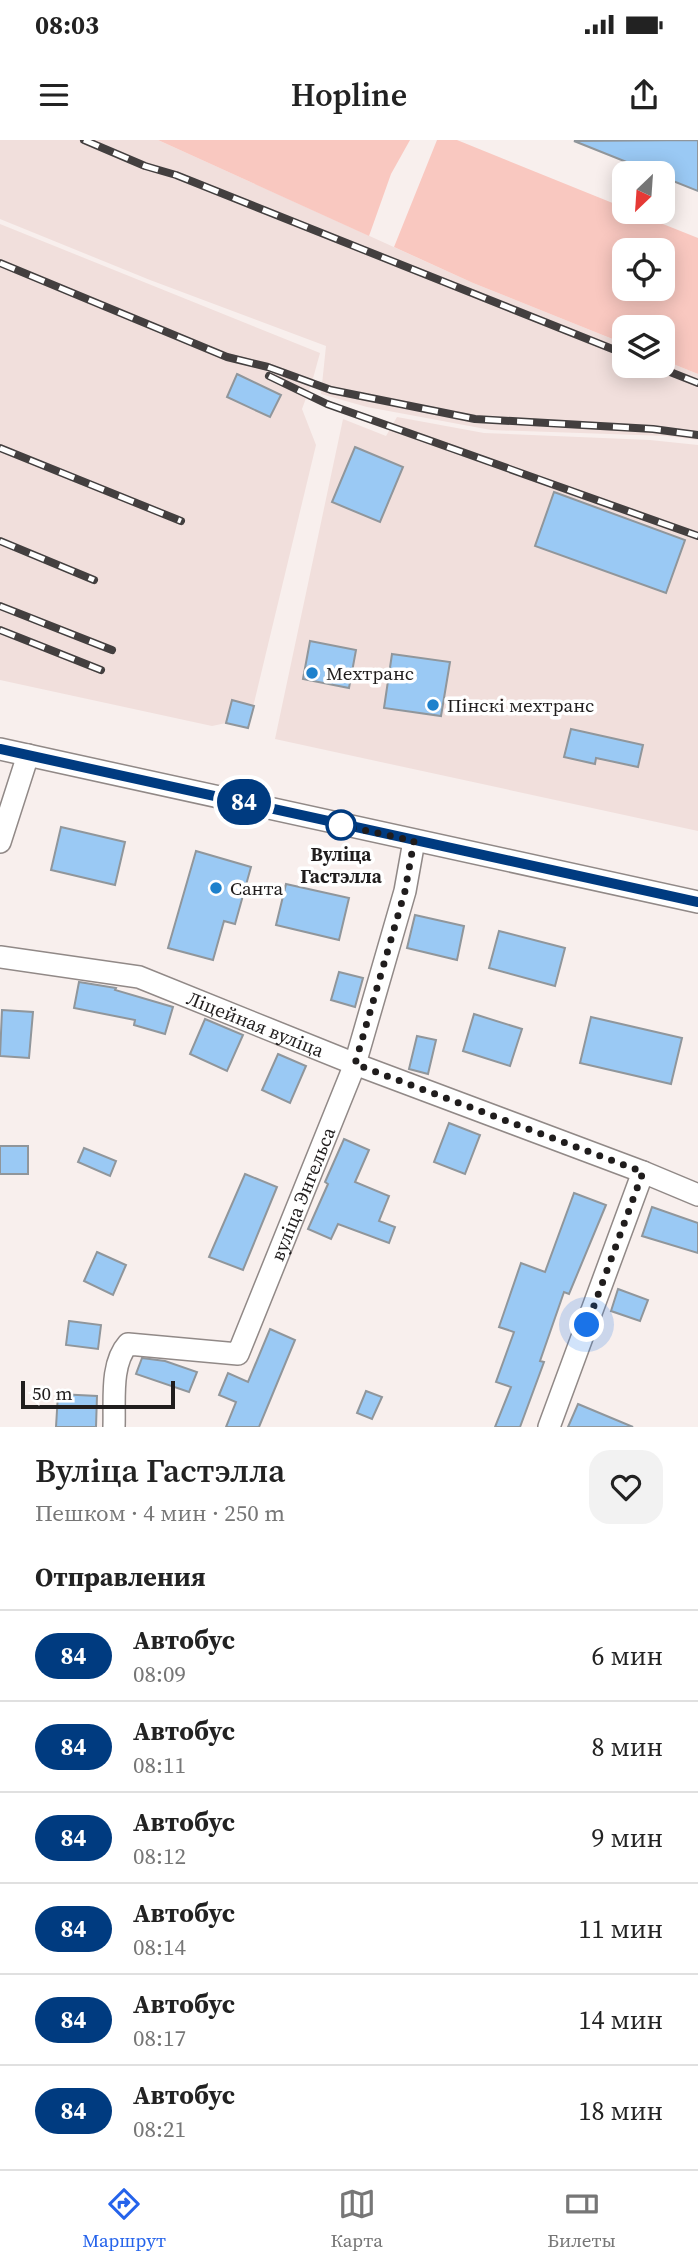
<!DOCTYPE html>
<html lang="ru">
<head>
<meta charset="utf-8">
<style>
  :root { --surface:#fff; --page:#f2f2f2; --text:#222; --muted:#767676; --line:#e0e0e0; --accent:#2563eb }
  body { margin:0; font-family:"Source Serif 4",serif; background:var(--page); color:var(--text); height:100vh; display:flex; flex-direction:column; font-size:26px; white-space:nowrap }
  * { box-sizing:border-box; margin:0 }
  p { font-size:23px; color:var(--muted) }
  .icon { flex:none; width:38px; height:38px; fill:none; stroke:currentColor; stroke-width:2; stroke-linecap:round; stroke-linejoin:round }
  .map { position:relative; height:1287px; overflow:hidden }
  .sheet { display:flex; flex-direction:column; background:var(--surface); flex:1 }
  .sheet>* { flex:none }
  .badge { padding:0 14px; border-radius:23px; font-size:24px; line-height:46px }
  .needle { width:46px; rotate:205deg }
  .fabs { position:absolute; left:612px; top:21px; display:grid; gap:14px }
  .fabs a { display:grid; place-items:center; width:63px; height:63px; border-radius:14px; background:var(--surface); box-shadow:0 4px 18px #0003; font-size:35px }
  .scale { position:absolute; left:21px; bottom:18px; width:154px; box-sizing:border-box; padding-left:7px; border:4px solid #201d1d; border-top:0; font-size:19px; line-height:24px; white-space:nowrap; color:#201d1d; -webkit-text-stroke:5px #fff; paint-order:stroke }
  .you { position:absolute; width:35px; height:35px; margin:-18px; border:5px solid #fff; border-radius:50%; background:#1a73e8; box-shadow:0 0 0 10px #1a73e833 }
  .map>.badge { position:absolute; translate:-50% -50%; box-shadow:0 0 0 4px #fff }
  h2 { padding:0 35px; font-size:26px; line-height:63px }
  .round { display:grid; place-items:center; flex:none; width:74px; height:74px; border-radius:21px; background:var(--page) }
  .headline { display:flex; align-items:center; justify-content:space-between; height:119px; padding:0 35px }
  h1 { font-size:33px; font-weight:600; line-height:52px }
  ul { padding:0; list-style:none }
  li { display:flex; align-items:center; gap:21px; height:91px; padding:0 35px; border-top:2px solid var(--line) }
  li div { flex:1 }
  li b { display:block; font-size:26px }
  li em { font-style:normal }
  li .badge { min-width:77px; font-weight:700; text-align:center }
  .status { display:flex; justify-content:space-between; align-items:center; height:49px; padding:0 35px; background:var(--surface); direction:ltr }
  .status svg { height:19px; fill:currentColor }
  header { display:flex; justify-content:space-between; align-items:center; height:91px; padding:0 35px; background:var(--surface); font-size:32px; font-weight:600 }
  .tab-bar { display:flex; justify-content:space-around; align-items:center; height:98px; border-top:2px solid var(--line); background:var(--surface); font-size:19px; color:var(--muted) }
  .tab-bar a { display:grid; justify-items:center; gap:4px }
  .tab-bar .active { color:var(--accent) }
  .map>svg:first-child { display:block }
  .built { fill:#f1dfdc }
  .green { fill:#f9c8c0; fill-rule:evenodd }
  .building { fill:#9ac9f4; stroke:#90969b; stroke-width:2 }
  .lines { fill:none; stroke-linecap:round; stroke-linejoin:round }
  .minor-casing { stroke:#918987; stroke-width:24 }
  .minor { stroke:#fff; stroke-width:21 }
  .rail-casing { stroke:#433f3f; stroke-width:8 }
  .rail { stroke:#fff; stroke-width:5; stroke-dasharray:16; stroke-linecap:butt }
  .line-casing { stroke:#fff; stroke-width:16 }
  .line { stroke:#003b80; stroke-width:10 }
  .walk { stroke:#201d1d; stroke-width:7; stroke-dasharray:0 12.6 }
  .poi-dot { fill:#1e81cc; stroke:#fff; stroke-width:2.5 }
  .stop-dot { fill:#fff; stroke:#003b80; stroke-width:3.5 }
  .labels { text-anchor:middle; dominant-baseline:central; stroke-width:7; stroke-linejoin:round; paint-order:stroke }
  .poi-label { font-size:19px; fill:#201d1d; stroke:#fff; text-anchor:start }
  .stop-label { font-size:19px; font-weight:bold; fill:#201d1d; stroke:#fff }
  .street-label { font-size:19px; fill:#201d1d; stroke:#fff }
</style>
</head>
<body>
<div class="status"><b>08:03</b><svg viewBox="0 0 49 12"><path d="M0 12V9h3v3zM5 12V6h3v6zM10 12V3h3v9zM15 12V0h3v12zM26 1h20v11H26zM47 4h2v5h-2z"/></svg></div>
<header><svg class="icon" aria-label="menu" viewBox="0 0 24 24"><path d="M4 6h16M4 12h16M4 18h16"/></svg>Hopline<svg class="icon" aria-label="share" viewBox="0 0 24 24"><path d="M12 15V3M7 8l5-5 5 5M5 13v7h14v-7"/></svg></header>
<div class="map">
<svg width="698" height="1287" viewBox="0 0 698 1287">
  <rect width="100%" height="100%" fill="#f8efed"/>
  <g class="built">
    <path d="M0,0H158L473,143L625,204V226H663V220L698,234V300L667,296L491,290L367,267L321,254L326,206L150,140L0,79Z"/>
    <path d="M0,84L320,213L312,242L302,269L316,305L248,588L226,583L212,586L0,540Z"/>
    <path d="M397,277L484,293L650,300L698,305V691L275,599L343,279L386,296Z"/>
  </g>
  <g class="green">
    <path d="M158,0H410L391,34L369,96Z"/>
    <path d="M437,0H457L625,68V72H633L698,98V234L663,220V187H625V204L473,143L394,107ZM625,110H663V149H625Z"/>
  </g>
  <g class="building">
    <path d="M698,0V51L663,37V33H654L574,1Z"/>
    <path d="M237,234L281,255L270,277L227,257Z"/>
    <path d="M355,307L403,327L380,382L332,362Z"/>
    <path d="M554,352L685,400L666,453L535,406Z"/>
    <path d="M310,501L356,510L349,548L303,539Z"/>
    <path d="M392,514L450,522L441,576L384,568Z"/>
    <path d="M232,560L254,566L248,588L226,583Z"/>
    <path d="M571,589L643,605L638,627L596,618L595,624L564,617Z"/>
    <path d="M61,687L125,702L115,745L51,730Z"/>
    <path d="M196,711L251,727L235,784L224,781L213,820L168,808Z"/>
    <path d="M286,744L349,758L339,800L276,785Z"/>
    <path d="M415,775L464,786L457,820L407,808Z"/>
    <path d="M499,791L565,808L555,846L489,828Z"/>
    <path d="M339,832L363,838L355,867L331,860Z"/>
    <path d="M79,842L116,848L115,850L173,867L165,894L134,885L135,880L74,868Z"/>
    <path d="M2,870L33,872L29,918L0,916Z"/>
    <path d="M474,874L522,889L510,926L463,911Z"/>
    <path d="M591,877L682,898L671,944L580,923Z"/>
    <path d="M205,879L243,895L227,931L190,914Z"/>
    <path d="M417,896L436,900L428,934L409,929Z"/>
    <path d="M278,914L306,926L290,963L262,950Z"/>
    <path d="M449,983L480,995L465,1034L434,1022Z"/>
    <path d="M344,999L369,1010L355,1042L389,1056L379,1081L395,1087L389,1103L338,1084L331,1099L308,1089L328,1044L325,1042Z"/>
    <rect x="0" y="1006" width="28" height="28"/>
    <path d="M84,1008L116,1021L110,1036L78,1022Z"/>
    <path d="M245,1034L277,1047L243,1130L209,1117Z"/>
    <path d="M574,1053L606,1065L569,1154L564,1152L540,1221L544,1222L520,1287H495L511,1247L496,1242L514,1192L499,1187L521,1123L545,1132Z"/>
    <path d="M652,1067L698,1083V1113L642,1096Z"/>
    <path d="M97,1112L126,1125L113,1155L84,1141Z"/>
    <path d="M618,1149L648,1160L640,1181L611,1171Z"/>
    <path d="M69,1181L101,1185L98,1209L66,1205Z"/>
    <path d="M270,1189L295,1200L259,1287H226L236,1262L219,1255L228,1233L248,1242Z"/>
    <path d="M142,1218L165,1221L197,1232L189,1252L136,1234Z"/>
    <path d="M366,1251L382,1257L372,1279L357,1273Z"/>
    <path d="M58,1254L97,1256L96,1287H56Z"/>
    <path d="M578,1264L633,1287H568Z"/>
  </g>
  <g class="lines">
    <g class="minor-casing">
      <g id="minor">
        <path d="M0,609L698,762"/>
        <path d="M0,702L28,615"/>
        <path id="s1" d="M0,817L139,837L355,924L643,1032L698,1055"/>
        <path id="s2" d="M114,1287C115,1261 110,1224 128,1204L238,1214L355,924L405,751L414,701"/>
        <path d="M549,1287L643,1032"/>
      </g>
    </g>
    <use href="#minor" class="minor"/>
    <g class="rail-casing">
      <g id="rail">
        <path d="M84,0L145,26L176,35L625,214"/>
        <path d="M0,123L227,217L268,227L331,250L475,279L653,289L698,295"/>
        <path d="M655,226L698,243"/>
        <path d="M269,236L327,264L698,396"/>
        <path d="M0,308L181,381"/>
        <path d="M0,401L94,440"/>
        <path d="M0,466L112,510"/>
        <path d="M0,490L101,530"/>
      </g>
    </g>
    <use href="#rail" class="rail"/>
  </g>
  <g class="lines">
    <g class="line-casing">
      <path id="line" d="M0,609L698,762"/>
    </g>
    <use href="#line" class="line"/>
    <path class="walk" d="M341,685L414,701L405,751L355,924L643,1032L587,1185"/>
  </g>
  <g class="poi-dot">
    <circle cx="312" cy="533" r="7"/>
    <circle cx="433" cy="565" r="7"/>
    <circle cx="216" cy="748" r="7"/>
  </g>
  <circle class="stop-dot" cx="341" cy="685" r="14"/>
  <g class="labels">
    <g class="poi-label">
      <text x="326" y="533">Мехтранс</text>
      <text x="447" y="565">Пінскі мехтранс</text>
      <text x="230" y="748">Санта</text>
    </g>
    <g class="stop-label">
      <text x="341" y="714">Вуліца<tspan x="341" dy="22">Гастэлла</tspan></text>
    </g>
    <g class="street-label">
      <text stroke="none"><textPath href="#s1" startOffset="266">Ліцейная вуліца</textPath></text>
      <text stroke="none"><textPath href="#s2" startOffset="369">вуліца Энгельса</textPath></text>
    </g>
  </g>
</svg>
<div class="fabs">
<a><svg class="needle" viewBox="-14 -14 28 28"><path d="M0-13l5 13h-10z" fill="#e53935"/><path d="M0 13l5-13h-10z" fill="#767676"/></svg></a>
<a><svg class="icon" aria-label="locate" viewBox="0 0 24 24"><circle cx="12" cy="12" r="6"/><path d="M12 2v4M12 18v4M2 12h4M18 12h4"/></svg></a>
<a><svg class="icon" aria-label="layers" viewBox="0 0 24 24"><path d="M12 4l9 5-9 5-9-5zM3 14l9 5 9-5"/></svg></a>
</div>
<div class="scale">50 m</div>
<div class="you" style="left:587px;top:1185px"></div>
<b class="badge" style="left:244px;top:662px;background:#003b80;color:#fff">84</b>
</div>
<section class="sheet">
<div class="headline"><div><h1>Вуліца Гастэлла</h1><p>Пешком · 4 мин · 250 m</p></div><a class="round"><svg class="icon" aria-label="heart" viewBox="0 0 24 24"><path d="M12 20l-8-8c-3-5 5-10 8-4 3-6 11-1 8 4z"/></svg></a></div>
<h2>Отправления</h2>
<ul>
<li><span class="badge" style="background:#003b80;color:#fff">84</span><div><b>Автобус</b><p>08:09</p></div><em>6 мин</em></li>
<li><span class="badge" style="background:#003b80;color:#fff">84</span><div><b>Автобус</b><p>08:11</p></div><em>8 мин</em></li>
<li><span class="badge" style="background:#003b80;color:#fff">84</span><div><b>Автобус</b><p>08:12</p></div><em>9 мин</em></li>
<li><span class="badge" style="background:#003b80;color:#fff">84</span><div><b>Автобус</b><p>08:14</p></div><em>11 мин</em></li>
<li><span class="badge" style="background:#003b80;color:#fff">84</span><div><b>Автобус</b><p>08:17</p></div><em>14 мин</em></li>
<li><span class="badge" style="background:#003b80;color:#fff">84</span><div><b>Автобус</b><p>08:21</p></div><em>18 мин</em></li>
</ul>
</section>
<nav class="tab-bar">
<a class="active"><svg class="icon" aria-label="directions" viewBox="0 0 24 24"><path d="M12 3l9 9-9 9-9-9zM9 14v-3h6M13 9l2 2-2 2"/></svg>Маршрут</a>
<a><svg class="icon" aria-label="map" viewBox="0 0 24 24"><path d="M3 6l6-2 6 2 6-2v14l-6 2-6-2-6 2zM9 4v14M15 6v14"/></svg>Карта</a>
<a><svg class="icon" aria-label="tickets" viewBox="0 0 24 24"><path d="M3 7h18v10H3zM15 7v10"/></svg>Билеты</a>
</nav>
</body>
</html>
